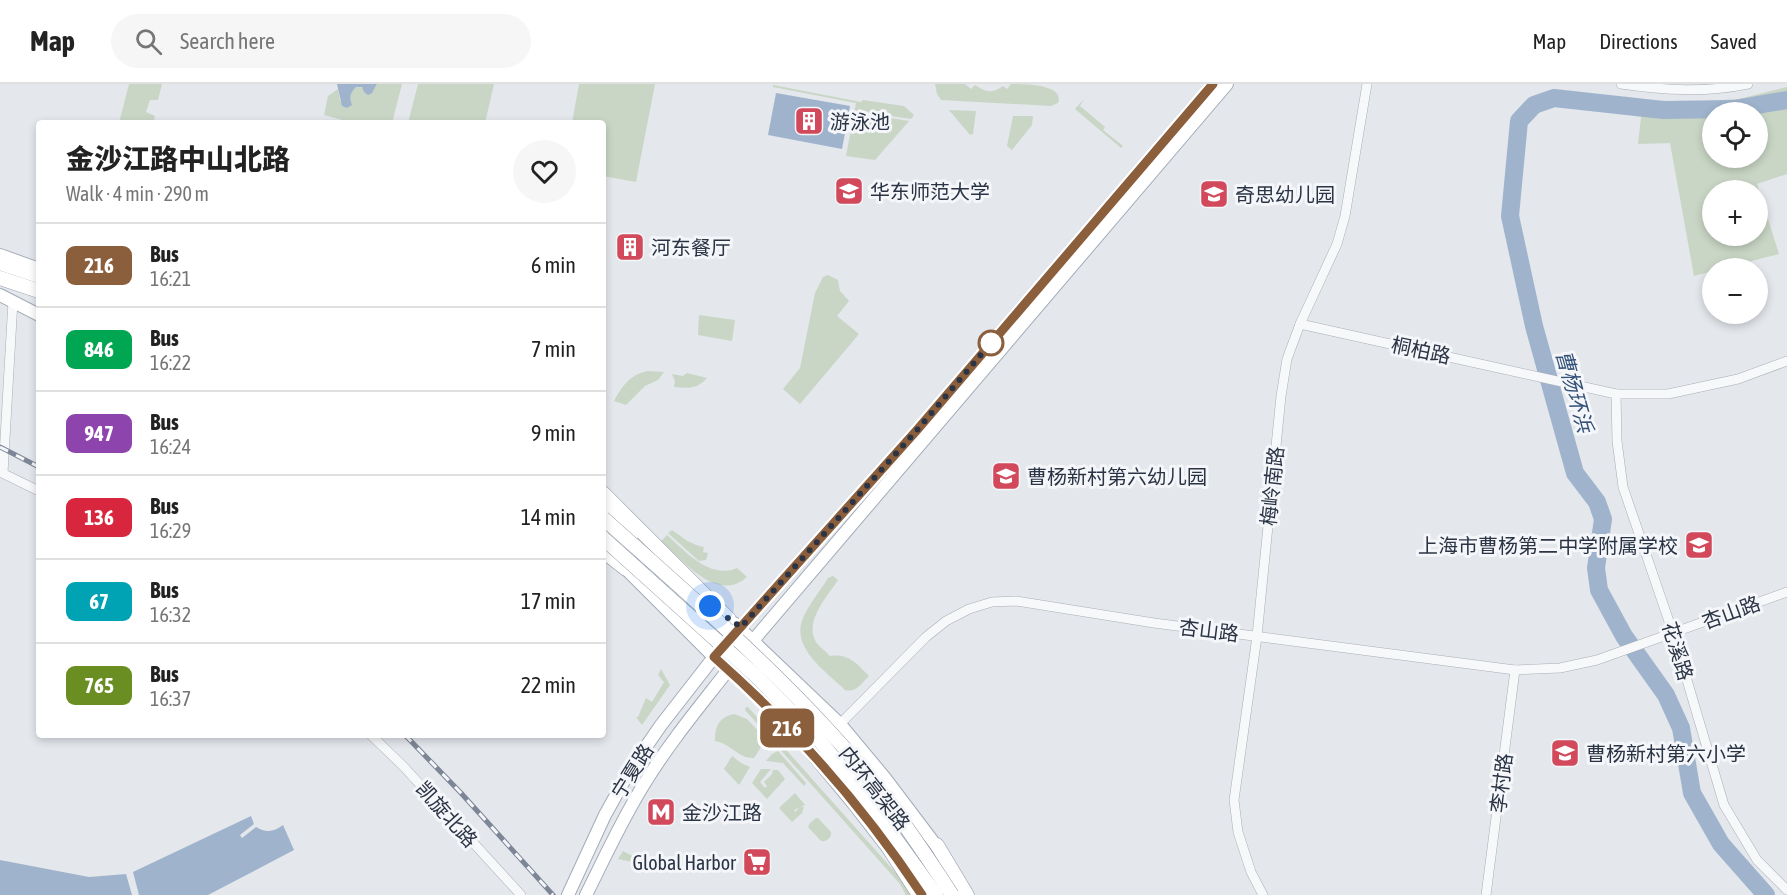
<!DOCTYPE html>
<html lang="en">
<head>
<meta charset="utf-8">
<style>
  :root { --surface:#fff; --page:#f6f6f6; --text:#222; --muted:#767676; --line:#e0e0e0 }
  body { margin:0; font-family:"Asap Condensed","Noto Sans SC",sans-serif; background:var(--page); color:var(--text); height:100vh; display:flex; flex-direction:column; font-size:22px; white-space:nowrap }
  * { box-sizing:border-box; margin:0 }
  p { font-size:20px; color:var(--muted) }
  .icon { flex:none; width:33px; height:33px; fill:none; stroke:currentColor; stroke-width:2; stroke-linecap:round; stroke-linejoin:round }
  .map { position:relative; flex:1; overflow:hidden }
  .side { position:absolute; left:36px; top:36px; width:570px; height:618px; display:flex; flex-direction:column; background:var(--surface); border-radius:6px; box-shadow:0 3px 9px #0003 }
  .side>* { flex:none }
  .badge { padding:0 12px; border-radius:9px; font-size:21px; line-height:39px }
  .buttons { position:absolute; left:1702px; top:18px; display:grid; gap:12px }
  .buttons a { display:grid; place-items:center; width:66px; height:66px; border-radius:50%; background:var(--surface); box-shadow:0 3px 9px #0003; font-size:30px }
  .you { position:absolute; width:30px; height:30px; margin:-15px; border:4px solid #fff; border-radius:50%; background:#1a73e8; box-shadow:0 0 0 9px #1a73e833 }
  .map>.badge { position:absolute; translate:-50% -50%; box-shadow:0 0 0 3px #fff }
  .round { display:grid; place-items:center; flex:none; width:63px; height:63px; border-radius:32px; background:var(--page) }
  .headline { display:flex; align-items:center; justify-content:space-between; height:102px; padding:0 30px }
  h1 { font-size:28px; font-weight:800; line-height:45px }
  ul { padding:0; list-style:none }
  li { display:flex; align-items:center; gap:18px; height:84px; padding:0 30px; border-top:2px solid var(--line) }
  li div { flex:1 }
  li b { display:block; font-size:22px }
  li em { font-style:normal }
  li .badge { min-width:66px; font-weight:700; text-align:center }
  header { display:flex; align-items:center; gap:36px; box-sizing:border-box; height:84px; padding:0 30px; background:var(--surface); border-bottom:2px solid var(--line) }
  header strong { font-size:28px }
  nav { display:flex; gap:33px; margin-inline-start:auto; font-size:21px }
  .search { width:420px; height:54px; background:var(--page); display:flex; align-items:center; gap:15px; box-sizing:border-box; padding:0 21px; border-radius:33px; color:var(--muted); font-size:22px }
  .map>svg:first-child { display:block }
  .green { fill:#c9d6c5; fill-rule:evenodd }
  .water { fill:#9fb4cc }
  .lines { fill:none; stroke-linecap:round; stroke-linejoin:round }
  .river { stroke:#9fb4cc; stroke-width:18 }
  .minor-casing { stroke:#a9aeb7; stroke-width:10 }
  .major-casing { stroke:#a3abb8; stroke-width:14 }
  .highway-casing { stroke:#8b94a3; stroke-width:15 }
  .minor { stroke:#f7f8fa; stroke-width:9 }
  .major { stroke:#fff; stroke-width:12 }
  .highway { stroke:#fff; stroke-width:14 }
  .rail-casing { stroke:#7d8696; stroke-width:5 }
  .rail { stroke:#f4f6f9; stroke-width:3; stroke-dasharray:9; stroke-linecap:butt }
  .highway-bridge-casing { stroke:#8b94a3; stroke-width:15; stroke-linecap:butt }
  .highway-bridge { stroke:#fff; stroke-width:14 }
  .line-casing { stroke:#fff; stroke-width:14 }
  .line { stroke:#8b5e3c; stroke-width:9 }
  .walk { stroke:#2b3445; stroke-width:6; stroke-dasharray:0 10.8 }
  .stop-dot { fill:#fff; stroke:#8b5e3c; stroke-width:3 }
  .labels { text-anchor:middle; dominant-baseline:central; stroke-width:6; stroke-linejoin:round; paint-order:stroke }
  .poi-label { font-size:20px; fill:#2b3445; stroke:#f4f6f9; text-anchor:start }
  .street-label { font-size:20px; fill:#2b3445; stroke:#f4f6f9 }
  .water-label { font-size:21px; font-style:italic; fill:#34527a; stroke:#f4f6f9 }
</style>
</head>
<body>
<header>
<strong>Map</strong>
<div class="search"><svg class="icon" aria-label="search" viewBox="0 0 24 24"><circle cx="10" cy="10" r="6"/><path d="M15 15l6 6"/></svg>Search here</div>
<nav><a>Map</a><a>Directions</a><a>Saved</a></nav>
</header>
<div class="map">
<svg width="1787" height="811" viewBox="0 0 1787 811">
  <rect width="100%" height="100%" fill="#e4e7ec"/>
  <g class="green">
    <path d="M129,0H162L158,16H150L146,28L155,32L153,39H119Z"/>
    <path d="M377,0H402L392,39H353L324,31L328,12L338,5L340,17L350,15L351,8L356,3L375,4Z"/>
    <path d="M418,0H494L485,39H408Z"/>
    <path d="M579,0H655L636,98L603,92V39H572Z"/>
    <path d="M935,0H965L971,5L975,1C985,8 992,10 1003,2L1007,5L1011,0C1024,0 1065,0 1058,19L1051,22L941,16L937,10Z"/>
    <path d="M773,1L861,18L863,16L904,22L914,31L911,35L871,29V31L909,37L875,76L846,72L856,19L773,3Z"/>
    <path d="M1787,3V90L1757,100L1779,170L1724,184H1713V187L1694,192L1670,59L1638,60L1643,16L1692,18L1739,15ZM1758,28V74H1713V28ZM1758,106V152H1713V106Z"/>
    <path d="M1084,15L1080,22L1105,43L1103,46L1123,62L1121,64L1075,25Z"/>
    <path d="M949,26L976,27L973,50L970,51Z"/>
    <path d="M1013,32H1033L1032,41L1012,66L1007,62Z"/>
    <path d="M828,191L838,196L840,207L849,217L837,232L859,250L800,320L783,305L800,284L815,209L823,193Z"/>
    <path d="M699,231L735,236L732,257L698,251Z"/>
    <path d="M648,287L664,288L658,296L645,302L626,321L614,317C622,302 631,290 648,287Z"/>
    <path d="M687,289L707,294C696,306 688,304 674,303L675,297L672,290L683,292Z"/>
    <path d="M672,446C682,453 691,461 704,463L703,468L708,469L706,476L699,477L668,449Z"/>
    <path d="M667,451C685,467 710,496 737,484L747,493C717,520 683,476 661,457Z"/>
    <path d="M833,492L838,496C827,513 804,537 816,558C819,563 826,567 830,572C849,569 857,580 869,592C862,599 856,609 845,606C827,588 790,564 803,534C809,520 820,507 828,494Z"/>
    <path d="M661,585L670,601L642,641L636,633H638L646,614L652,618L664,598L658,591Z"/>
    <path d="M746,623H748L903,797L912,811H906L900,800L745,626Z"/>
    <path d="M734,630L747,635L765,654V657L754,674C739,675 730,659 715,657C715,642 719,633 734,630Z"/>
    <path d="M778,667L806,699L804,702L783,679L766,677L772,670Z"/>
    <path d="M732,672L741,679L750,683L739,701L724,685Z"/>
    <path d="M761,685H771L760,698L765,704L767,702L764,698L772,690L773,686H778L785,695L767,715L752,699Z"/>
    <path d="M795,709L805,721L794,726L795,728L800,723H804L802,729L792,738L779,724Z"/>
    <path d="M816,734H818L831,748C832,754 826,758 821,757L808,743L810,739Z"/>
    <path d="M623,767L638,775L659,779L666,785L618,775Z"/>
  </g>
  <g class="water">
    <path d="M337,0H377L372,9L368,11L364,8L362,3H356C350,9 349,13 352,21L347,24L342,22Z"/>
    <path d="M776,9L850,22L842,65L768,51Z"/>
    <path d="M251,732L254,740L240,751L242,754L256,743C266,749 274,748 283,741L294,766L208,811H139L133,788Z"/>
    <path d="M0,776L89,793L126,790L132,811H0Z"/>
  </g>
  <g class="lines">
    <path class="river" d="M1766,811L1721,760L1692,709L1681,644L1666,611L1624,552L1599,506L1596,484L1603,435L1597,418L1575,389L1534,242L1510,132L1519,37L1534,21L1554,14L1663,26L1734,25L1787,16"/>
    <g class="minor-casing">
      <g id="minor">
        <path d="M1621,0C1663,6 1705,9 1748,0"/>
        <path d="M1300,240L1616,310H1668L1738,295L1787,277"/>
        <path d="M1616,310L1617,357L1623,403L1673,549L1724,721L1757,776L1787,806"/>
        <path d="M0,388L39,407"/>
        <path d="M3,389L13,217"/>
        <path d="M840,640L926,553L946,537L969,525L992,518L1016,517L1154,539L1515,586L1560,584L1597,576L1787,508"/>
        <path d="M371,651L404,683L521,811"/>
        <path d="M1263,811L1251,788L1238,748L1234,716L1257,552L1281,312L1287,275L1300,240L1337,160L1345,132L1367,0"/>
        <path d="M1486,811L1515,586"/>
      </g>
    </g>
    <g class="major-casing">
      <g id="major">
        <path d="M0,171L39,185"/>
        <path d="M0,211L39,231"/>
        <path d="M603,423L632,452"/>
        <path d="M621,480L714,573L749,604L809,666L853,719L895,773"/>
        <path d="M734,539L840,640L885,694L941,768"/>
        <path d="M568,811L605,731L630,686L661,641L714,573L917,346L1213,0"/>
        <path d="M586,811C605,773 623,733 646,697C670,658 700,622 728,586L1227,0"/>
      </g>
    </g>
    <g class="highway-casing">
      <g id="highway">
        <path d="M0,179L39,192"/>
        <path d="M0,194L39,207"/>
        <path d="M603,409L729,535"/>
        <path d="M603,467L626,485"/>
        <path d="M937,761L967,811"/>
        <path d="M890,766L919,811"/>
      </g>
    </g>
    <use href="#minor" class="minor"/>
    <use href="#major" class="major"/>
    <use href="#highway" class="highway"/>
    <g class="rail-casing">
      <g id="rail">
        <path d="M0,363L39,383"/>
        <path d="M405,651L461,709L553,811"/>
      </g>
    </g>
    <use href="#rail" class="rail"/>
    <g class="highway-bridge-casing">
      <g id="highway-bridge">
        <path d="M603,434C680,503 759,571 829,647C875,696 915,754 952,811"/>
        <path d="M603,454L756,592L819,656L864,711L936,811"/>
      </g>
    </g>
    <use href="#highway-bridge" class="highway-bridge"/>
  </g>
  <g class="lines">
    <g class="line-casing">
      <path id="line" d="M922,811C864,723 793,643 714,573L917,346L1213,0"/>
    </g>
    <use href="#line" class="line"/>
    <path class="walk" d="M710,522L741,543L917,346L991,259"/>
  </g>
  <defs>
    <g id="building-square" transform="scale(1.5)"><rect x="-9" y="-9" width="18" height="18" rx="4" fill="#d1495b" stroke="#f4f6f9"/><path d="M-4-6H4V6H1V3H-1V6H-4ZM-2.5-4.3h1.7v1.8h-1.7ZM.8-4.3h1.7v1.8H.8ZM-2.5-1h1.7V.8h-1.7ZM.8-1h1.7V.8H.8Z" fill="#fff"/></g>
    <g id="university-square" transform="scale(1.5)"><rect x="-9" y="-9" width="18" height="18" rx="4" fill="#d1495b" stroke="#f4f6f9"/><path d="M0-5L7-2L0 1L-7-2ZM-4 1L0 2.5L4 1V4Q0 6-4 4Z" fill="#fff"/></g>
    <g id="school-square" transform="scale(1.5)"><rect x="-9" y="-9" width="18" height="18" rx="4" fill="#d1495b" stroke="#f4f6f9"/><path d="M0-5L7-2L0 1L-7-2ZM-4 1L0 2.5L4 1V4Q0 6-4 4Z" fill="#fff"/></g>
    <g id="metro-square" transform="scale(1.5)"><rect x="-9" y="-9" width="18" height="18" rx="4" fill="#d1495b" stroke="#f4f6f9"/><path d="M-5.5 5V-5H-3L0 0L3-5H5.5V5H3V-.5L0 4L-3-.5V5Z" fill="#fff"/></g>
    <g id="supermarket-square" transform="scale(1.5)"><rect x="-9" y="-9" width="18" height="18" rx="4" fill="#d1495b" stroke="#f4f6f9"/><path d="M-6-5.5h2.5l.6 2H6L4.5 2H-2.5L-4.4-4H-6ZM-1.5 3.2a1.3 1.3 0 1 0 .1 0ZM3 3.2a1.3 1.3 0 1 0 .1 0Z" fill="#fff"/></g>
  </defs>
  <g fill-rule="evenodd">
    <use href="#building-square" x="809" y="37"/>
    <use href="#university-square" x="849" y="107"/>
    <use href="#school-square" x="1214" y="110"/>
    <use href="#building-square" x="630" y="163"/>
    <use href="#school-square" x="1006" y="392"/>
    <use href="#school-square" x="1699" y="461"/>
    <use href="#school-square" x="1565" y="669"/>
    <use href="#metro-square" x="661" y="728"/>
    <use href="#supermarket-square" x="757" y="778"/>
  </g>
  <circle class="stop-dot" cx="991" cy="259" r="12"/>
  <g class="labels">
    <g class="poi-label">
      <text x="830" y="37">游泳池</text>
      <text x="870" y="107">华东师范大学</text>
      <text x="1235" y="110">奇思幼儿园</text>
      <text x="651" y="163">河东餐厅</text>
      <text x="1027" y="392">曹杨新村第六幼儿园</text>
      <text x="1678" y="461" text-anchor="end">上海市曹杨第二中学附属学校</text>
      <text x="1586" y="669">曹杨新村第六小学</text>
      <text x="682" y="728">金沙江路</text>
      <text x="736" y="778" text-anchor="end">Global Harbor</text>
    </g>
    <g class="street-label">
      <text transform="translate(1421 266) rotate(12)">桐柏路</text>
      <text transform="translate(1272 402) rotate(-84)">梅岭南路</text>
      <text transform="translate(1731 528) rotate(-20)">杏山路</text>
      <text transform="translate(1209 546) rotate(7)">杏山路</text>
      <text transform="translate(1678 567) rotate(73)">花溪路</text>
      <text transform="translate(632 687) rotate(-58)">宁夏路</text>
      <text transform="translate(1501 699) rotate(-83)">李村路</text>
      <text transform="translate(875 704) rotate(52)">内环高架路</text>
      <text transform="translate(447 730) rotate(48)">凯旋北路</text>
    </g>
    <g class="water-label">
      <text transform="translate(1575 307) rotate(74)">曹杨环浜</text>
    </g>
  </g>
</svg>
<div class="buttons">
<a><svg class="icon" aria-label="locate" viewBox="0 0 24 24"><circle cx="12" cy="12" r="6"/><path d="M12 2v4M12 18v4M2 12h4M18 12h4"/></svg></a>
<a>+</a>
<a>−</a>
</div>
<div class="you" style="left:710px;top:522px"></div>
<b class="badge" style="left:787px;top:644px;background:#8b5e3c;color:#fff">216</b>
<section class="side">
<div class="headline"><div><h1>金沙江路中山北路</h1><p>Walk · 4 min · 290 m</p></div><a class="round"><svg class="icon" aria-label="heart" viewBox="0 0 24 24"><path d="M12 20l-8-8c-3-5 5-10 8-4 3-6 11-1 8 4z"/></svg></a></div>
<ul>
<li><span class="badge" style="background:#8b5e3c;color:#fff">216</span><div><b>Bus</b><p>16:21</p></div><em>6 min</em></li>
<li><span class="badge" style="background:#00a651;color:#fff">846</span><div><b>Bus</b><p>16:22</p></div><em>7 min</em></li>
<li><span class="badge" style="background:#8e44ad;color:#fff">947</span><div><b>Bus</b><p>16:24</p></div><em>9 min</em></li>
<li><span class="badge" style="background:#d7263d;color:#fff">136</span><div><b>Bus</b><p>16:29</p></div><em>14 min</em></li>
<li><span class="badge" style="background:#00a3b4;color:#fff">67</span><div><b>Bus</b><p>16:32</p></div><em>17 min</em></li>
<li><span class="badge" style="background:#6b8e23;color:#fff">765</span><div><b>Bus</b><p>16:37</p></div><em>22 min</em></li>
</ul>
</section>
</div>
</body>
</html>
